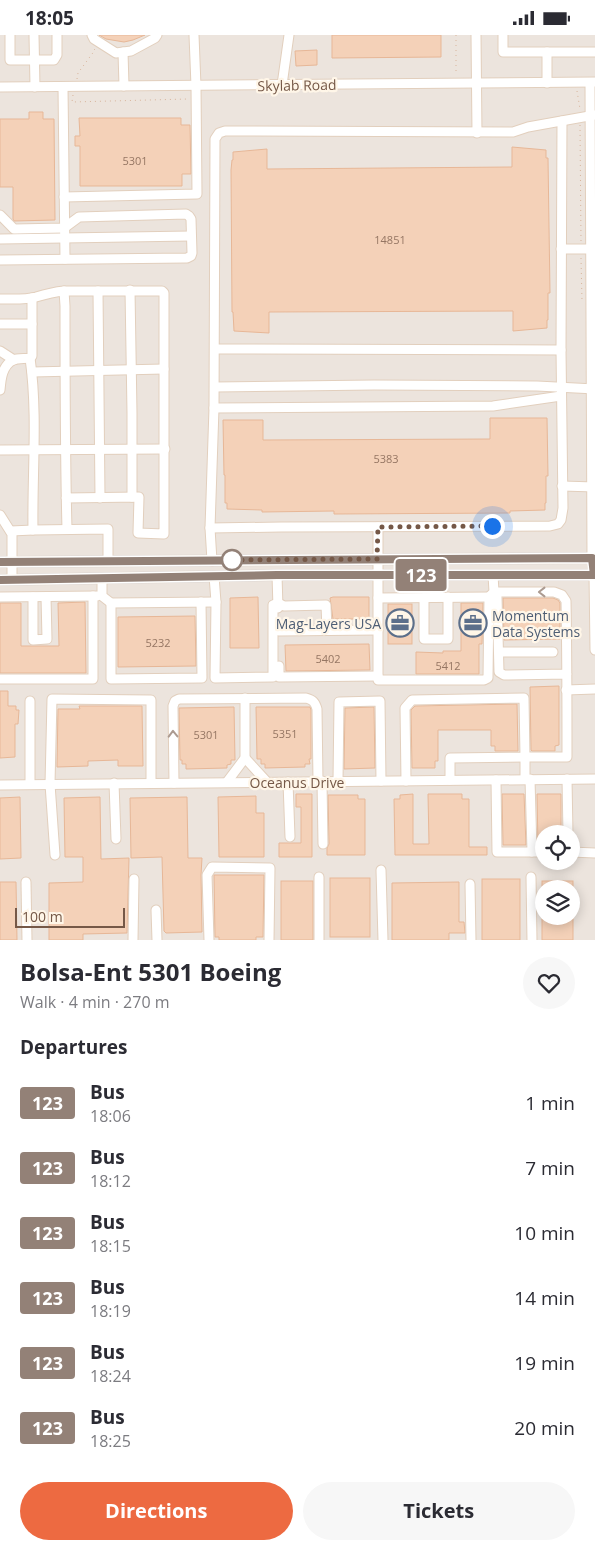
<!DOCTYPE html>
<html lang="en">
<head>
<meta charset="utf-8">
<style>
  :root { --surface:#fff; --page:#f7f7f7; --text:#2b2b33; --muted:#7c7c81; --accent:#ed6a41 }
  body { margin:0; font-family:"Open Sans",sans-serif; background:var(--page); color:var(--text); height:100vh; display:flex; flex-direction:column; font-size:19px; white-space:nowrap }
  * { box-sizing:border-box; margin:0 }
  p { font-size:16px; color:var(--muted) }
  .icon { flex:none; width:28px; height:28px; fill:none; stroke:currentColor; stroke-width:2; stroke-linecap:round; stroke-linejoin:round }
  .map { position:relative; height:905px; overflow:hidden }
  .drawer { display:flex; flex-direction:column; background:var(--surface); flex:1 }
  .drawer>* { flex:none }
  .badge { padding:0 10px; border-radius:4px; font-size:18px; line-height:32px }
  .tools { position:absolute; left:535px; top:790px; display:grid; gap:10px }
  .tools a { display:grid; place-items:center; width:45px; height:45px; border-radius:50%; background:var(--surface); box-shadow:0 2px 12px #0003; font-size:25px }
  .scale { position:absolute; left:15px; bottom:12px; width:110px; box-sizing:border-box; padding-left:5px; border:2px solid #755847; border-top:0; font-size:14px; line-height:18px; white-space:nowrap; color:#755847; -webkit-text-stroke:4px #fff6e8; paint-order:stroke }
  .you { position:absolute; width:25px; height:25px; margin:-12px; border:4px solid #fff; border-radius:50%; background:#1a73e8; box-shadow:0 0 0 8px #1a73e833 }
  .map>.badge { position:absolute; translate:-50% -50%; box-shadow:0 0 0 2px #fff }
  h2 { padding:0 20px; font-size:19px; line-height:45px }
  .round { display:grid; place-items:center; flex:none; width:52px; height:52px; border-radius:26px; background:var(--page) }
  .overview { display:flex; align-items:center; justify-content:space-between; height:85px; padding:0 20px }
  h1 { font-size:24px; font-weight:700; line-height:38px }
  .primary-button { display:flex; gap:10px; margin-top:auto; padding:10px 20px }
  .primary-button a { flex:1; height:58px; border-radius:30px; background:var(--accent); color:#fff; font-size:20px; font-weight:700; line-height:58px; text-align:center }
  .primary-button a+a { background:var(--page); color:var(--text) }
  ul { padding:0; list-style:none }
  li { display:flex; align-items:center; gap:15px; height:65px; padding:0 20px }
  li div { flex:1 }
  li b { display:block; font-size:19px }
  li em { font-style:normal }
  li .badge { min-width:55px; font-weight:700; text-align:center }
  .status { display:flex; justify-content:space-between; align-items:center; height:35px; padding:0 25px; background:var(--surface); direction:ltr }
  .status svg { height:14px; fill:currentColor }
  .map>svg:first-child { display:block }
  .industrial { fill:#ece4dd; fill-rule:evenodd }
  .building { fill:#f4d1b8; stroke:#e7b797 }
  .lines { fill:none; stroke-linecap:round; stroke-linejoin:round }
  .minor-casing { stroke:#e2cfbd; stroke-width:11 }
  .major-casing { stroke:#ded7d3; stroke-width:12 }
  .path { stroke:#d8b49b; stroke-width:1; stroke-dasharray:1 4; stroke-linecap:butt }
  .minor { stroke:#fff; stroke-width:9 }
  .major { stroke:#ffda97; stroke-width:10 }
  .oneway { stroke:#ac9b91 }
  .line-casing { stroke:#fff; stroke-width:11 }
  .line { stroke:#938177; stroke-width:8 }
  .walk { stroke:#755847; stroke-width:5; stroke-dasharray:0 9 }
  .stop-dot { fill:#fff; stroke:#938177; stroke-width:2.5 }
  .labels { text-anchor:middle; dominant-baseline:central; stroke-width:4.5; stroke-linejoin:round; paint-order:stroke }
  .number-label { font-size:11px; fill:#957663 }
  .street-label { font-size:14px; fill:#755847; stroke:#fff6e8 }
  .service-label { font-size:14px; fill:#4e5e75; stroke:#fff6e8; text-anchor:start }
</style>
</head>
<body>
<div class="status"><b>18:05</b><svg viewBox="0 0 49 12"><path d="M0 12V9h3v3zM5 12V6h3v6zM10 12V3h3v9zM15 12V0h3v12zM26 1h20v11H26zM47 4h2v5h-2z"/></svg></div>
<div class="map">
<svg width="595" height="905" viewBox="0 0 595 905">
  <rect width="100%" height="100%" fill="#fdf3e1"/>
  <path class="industrial" d="M0,0H595V905H0ZM544,799H571V826H544ZM544,854H571V881H544Z"/>
  <g class="building">
    <path d="M99,0H145L133,5L124,7L106,4Z"/>
    <path d="M332,0H441V22L332,23Z"/>
    <path d="M317,15V30L296,31L295,16Z"/>
    <path d="M29,77H43V84H54L55,185L14,186L13,184V152H0V84H29Z"/>
    <path d="M79,83H181V90H190L191,139H182V151H80V111H75V101H80Z"/>
    <path d="M512,112L546,115V123H548L550,258H548V285H547V293L513,296V276L269,277V298L234,296L233,277H232L231,135L232,125H233V117L267,114V134L512,132Z"/>
    <path d="M490,383H547L548,441H546V468H545V475L510,476V478L334,479V476L262,477V475L227,474V468H225V440H224L223,385H263V405L490,404Z"/>
    <path d="M258,562L259,613H230V563Z"/>
    <path d="M333,562H369V584H333L330,563Z"/>
    <path d="M503,563H553L558,565L560,568V604L504,605Z"/>
    <path d="M85,567L86,638H0V568H21V611H59L58,568Z"/>
    <path d="M461,568H483L482,609H479V639H416V617L443,618V616H461Z"/>
    <rect x="388" y="569" width="24" height="40"/>
    <path d="M195,581L196,631L118,632V582Z"/>
    <path d="M369,609L370,635L286,636L285,610Z"/>
    <path d="M559,651V710L555,711V716H532L531,715L530,652Z"/>
    <path d="M0,656H8V671H16V675H19L18,689H15V722L0,723Z"/>
    <path d="M517,669L518,716H495V711H491V695H438V726H435V733H412L411,675L415,671Z"/>
    <path d="M79,671H142L143,731H118V725L88,726V731L57,732L58,674H80Z"/>
    <path d="M234,672L235,725H231V729L227,730V733L186,734V729H182V725H180L179,673Z"/>
    <path d="M256,672H310L311,675V724H309L310,729H305V732L265,733V729H261V724H257Z"/>
    <path d="M374,672L375,733L344,734L345,673Z"/>
    <path d="M296,759H312V822H279V808H301V772H296Z"/>
    <path d="M413,759V809H429L428,759H462V764H469V812H487V820H395L394,764H400V760Z"/>
    <path d="M502,759H524L526,810H503Z"/>
    <path d="M537,759H561V799H544V811H538Z"/>
    <path d="M328,760H358V764H365V820H327V813L329,809Z"/>
    <path d="M256,761V778H264V822H219L218,762Z"/>
    <path d="M20,762L21,823L0,824V763Z"/>
    <path d="M100,762L101,824L129,823L127,898L83,899V905H49V848L83,847V822H65L64,763Z"/>
    <path d="M187,762L188,823H202L201,840L202,897L166,898L164,896L162,822L131,823L130,763Z"/>
    <path d="M214,840H264L263,902H256V905H219V902H215Z"/>
    <rect x="330" y="843" width="40" height="59"/>
    <rect x="482" y="844" width="38" height="61"/>
    <rect x="281" y="846" width="32" height="59"/>
    <rect x="542" y="846" width="31" height="8"/>
    <path d="M0,847H16L17,905H0Z"/>
    <path d="M459,847V887H464L465,898H449V905H392V848Z"/>
    <rect x="542" y="881" width="31" height="24"/>
  </g>
  <g class="lines">
    <g class="minor-casing">
      <g id="minor">
        <path d="M10,0V25H54L57,20V0"/>
        <path d="M34,0L35,52"/>
        <path d="M92,0L94,4L116,18L131,16L155,3L157,0"/>
        <path d="M476,0L477,98"/>
        <path d="M503,0V17H595"/>
        <path d="M123,17L124,51"/>
        <path d="M547,17V48"/>
        <path d="M590,48L592,523L594,540L595,615"/>
        <path d="M282,50L289,0"/>
        <path d="M0,52L595,47"/>
        <path d="M63,52L65,224"/>
        <path d="M64,162L197,159L196,51L194,0"/>
        <path d="M0,180L14,194L64,193L79,182L186,179L189,181L191,184L192,218L191,221L187,223L0,225"/>
        <path d="M0,204L191,201"/>
        <path d="M561,214H595"/>
        <path d="M130,255L132,378V462"/>
        <path d="M98,256L100,463"/>
        <path d="M32,263V289"/>
        <path d="M0,264C12,264 25,265 36,262C46,259 54,257 64,256"/>
        <path d="M0,289H32V321L30,323C26,324 18,323 13,325C2,331 1,344 0,355"/>
        <path d="M215,314L561,315"/>
        <path d="M0,316L14,325"/>
        <path d="M32,337L164,334"/>
        <path d="M215,352L374,350L537,351L595,354"/>
        <path d="M214,373L493,371L561,361"/>
        <path d="M0,415L165,414"/>
        <path d="M562,451L595,452"/>
        <path d="M66,463L139,462L138,498L164,499V258L162,256H64L65,271C65,346 65,420 67,494"/>
        <path d="M0,480L12,499V544"/>
        <path d="M378,492V645H484L488,643L489,562L494,557L493,540"/>
        <path d="M210,493L281,492L550,491L558,489L561,485L563,473L561,315L562,86"/>
        <path d="M33,495L108,494V526"/>
        <path d="M11,496L33,495C32,438 38,380 30,323"/>
        <path d="M212,526L210,493L214,373L215,104L219,98L225,96L513,97L528,92L595,80"/>
        <path d="M277,540L278,573"/>
        <path d="M214,541L216,567L215,643L273,642V570L278,568L284,571L326,570L327,595"/>
        <path d="M102,543V561L111,568L216,567"/>
        <path d="M0,562L97,561"/>
        <path d="M33,562V605L47,604L46,562"/>
        <path d="M378,563L489,562"/>
        <path d="M424,563V604H448V562"/>
        <path d="M111,568V644L202,643L201,567"/>
        <path d="M279,596L378,595"/>
        <path d="M499,617H553"/>
        <path d="M279,631V642L378,641"/>
        <path d="M0,644H93V561"/>
        <path d="M566,655L595,654"/>
        <path d="M30,666V749"/>
        <path d="M245,723L267,747"/>
        <path d="M525,744V722H567C567,670 567,618 566,566L562,560L554,557H494L497,562L499,637L504,640L567,639"/>
        <path d="M530,744L532,817"/>
        <path d="M567,744L568,799"/>
        <path d="M496,745L497,817H544"/>
        <path d="M322,746L323,809"/>
        <path d="M338,746L339,667L380,666L381,746"/>
        <path d="M406,746L405,673L412,665L524,663L525,722L450,723V745"/>
        <path d="M227,747L245,723V663"/>
        <path d="M288,747L290,802"/>
        <path d="M114,748L116,804"/>
        <path d="M174,748L173,671L175,666L179,664L306,663C313,665 315,667 317,674L318,746"/>
        <path d="M0,750L595,744"/>
        <path d="M571,817L595,818"/>
        <path d="M55,820L50,749L52,664L151,665V748"/>
        <path d="M381,835L383,905"/>
        <path d="M531,842L532,905"/>
        <path d="M26,847L27,905"/>
        <path d="M470,849L471,905"/>
        <path d="M156,875L157,905"/>
        <path d="M133,905L134,844"/>
        <path d="M209,905L207,840L212,832L270,833L269,905"/>
        <path d="M319,905V842"/>
      </g>
    </g>
    <g class="major-casing">
      <g id="major">
        <path d="M0,527L595,523"/>
        <path d="M0,545L277,540H595"/>
      </g>
    </g>
    <g class="path">
      <path d="M456,0V40"/>
      <path d="M77,44L78,38L95,15L94,14"/>
      <path d="M577,56L580,74"/>
      <path d="M73,60L72,67L188,64"/>
      <path d="M580,90L581,206"/>
      <path d="M581,223L582,266"/>
    </g>
    <use href="#minor" class="minor"/>
    <use href="#major" class="major"/>
  </g>
  <defs><path id="oneway-chevron" d="M-2-3.5L2.5 0L-2 3.5" fill="none" stroke-width="1.6" stroke-linecap="round" stroke-linejoin="round" transform="scale(1.25)"/></defs>
  <g class="oneway">
    <use href="#oneway-chevron" transform="translate(542 557) rotate(180)"/>
    <use href="#oneway-chevron" transform="translate(173 699) rotate(-91)"/>
  </g>
  <g class="lines">
    <g class="line-casing">
      <path id="line" d="M0,527L592,523L594,540H277L0,545"/>
    </g>
    <use href="#line" class="line"/>
    <path class="walk" d="M232,525H228L377,524L378,492L492,491"/>
  </g>
  <defs>
    <g id="office-ring" transform="scale(1.4375)"><circle r="9.5" fill="#fff6e8" stroke="#5c6f8a" stroke-width="1.5"/><path d="M-6-3h4V-5.5h4V-3h4V5H-6ZM-1-4.5V-3h2v-1.5ZM-6 0V1H6V0Z" fill="#5c6f8a"/></g>
  </defs>
  <g fill-rule="evenodd">
    <use href="#office-ring" x="400" y="588"/>
    <use href="#office-ring" x="473" y="588"/>
  </g>
  <circle class="stop-dot" cx="232" cy="525" r="10"/>
  <g class="labels">
    <g class="number-label">
      <text x="135" y="125">5301</text>
      <text x="390" y="204">14851</text>
      <text x="386" y="423">5383</text>
      <text x="158" y="607">5232</text>
      <text x="328" y="623">5402</text>
      <text x="448" y="630">5412</text>
      <text x="285" y="698">5351</text>
      <text x="206" y="699">5301</text>
    </g>
    <g class="street-label">
      <text transform="translate(297 50) rotate(-1)">Skylab Road</text>
      <text x="297" y="747">Oceanus Drive</text>
    </g>
    <g class="service-label">
      <text x="492" y="580">Momentum<tspan x="492" dy="16">Data Systems</tspan></text>
      <text x="381" y="588" text-anchor="end">Mag-Layers USA</text>
    </g>
  </g>
</svg>
<div class="tools">
<a><svg class="icon" aria-label="locate" viewBox="0 0 24 24"><circle cx="12" cy="12" r="6"/><path d="M12 2v4M12 18v4M2 12h4M18 12h4"/></svg></a>
<a><svg class="icon" aria-label="layers" viewBox="0 0 24 24"><path d="M12 4l9 5-9 5-9-5zM3 14l9 5 9-5"/></svg></a>
</div>
<div class="scale">100 m</div>
<div class="you" style="left:492px;top:491px"></div>
<b class="badge" style="left:421px;top:540px;background:#938177;color:#fff">123</b>
</div>
<section class="drawer">
<div class="overview"><div><h1>Bolsa-Ent 5301 Boeing</h1><p>Walk · 4 min · 270 m</p></div><a class="round"><svg class="icon" aria-label="heart" viewBox="0 0 24 24"><path d="M12 20l-8-8c-3-5 5-10 8-4 3-6 11-1 8 4z"/></svg></a></div>
<h2>Departures</h2>
<ul>
<li><span class="badge" style="background:#938177;color:#fff">123</span><div><b>Bus</b><p>18:06</p></div><em>1 min</em></li>
<li><span class="badge" style="background:#938177;color:#fff">123</span><div><b>Bus</b><p>18:12</p></div><em>7 min</em></li>
<li><span class="badge" style="background:#938177;color:#fff">123</span><div><b>Bus</b><p>18:15</p></div><em>10 min</em></li>
<li><span class="badge" style="background:#938177;color:#fff">123</span><div><b>Bus</b><p>18:19</p></div><em>14 min</em></li>
<li><span class="badge" style="background:#938177;color:#fff">123</span><div><b>Bus</b><p>18:24</p></div><em>19 min</em></li>
<li><span class="badge" style="background:#938177;color:#fff">123</span><div><b>Bus</b><p>18:25</p></div><em>20 min</em></li>
</ul>
<div class="primary-button"><a>Directions</a><a>Tickets</a></div>
</section>
</body>
</html>
